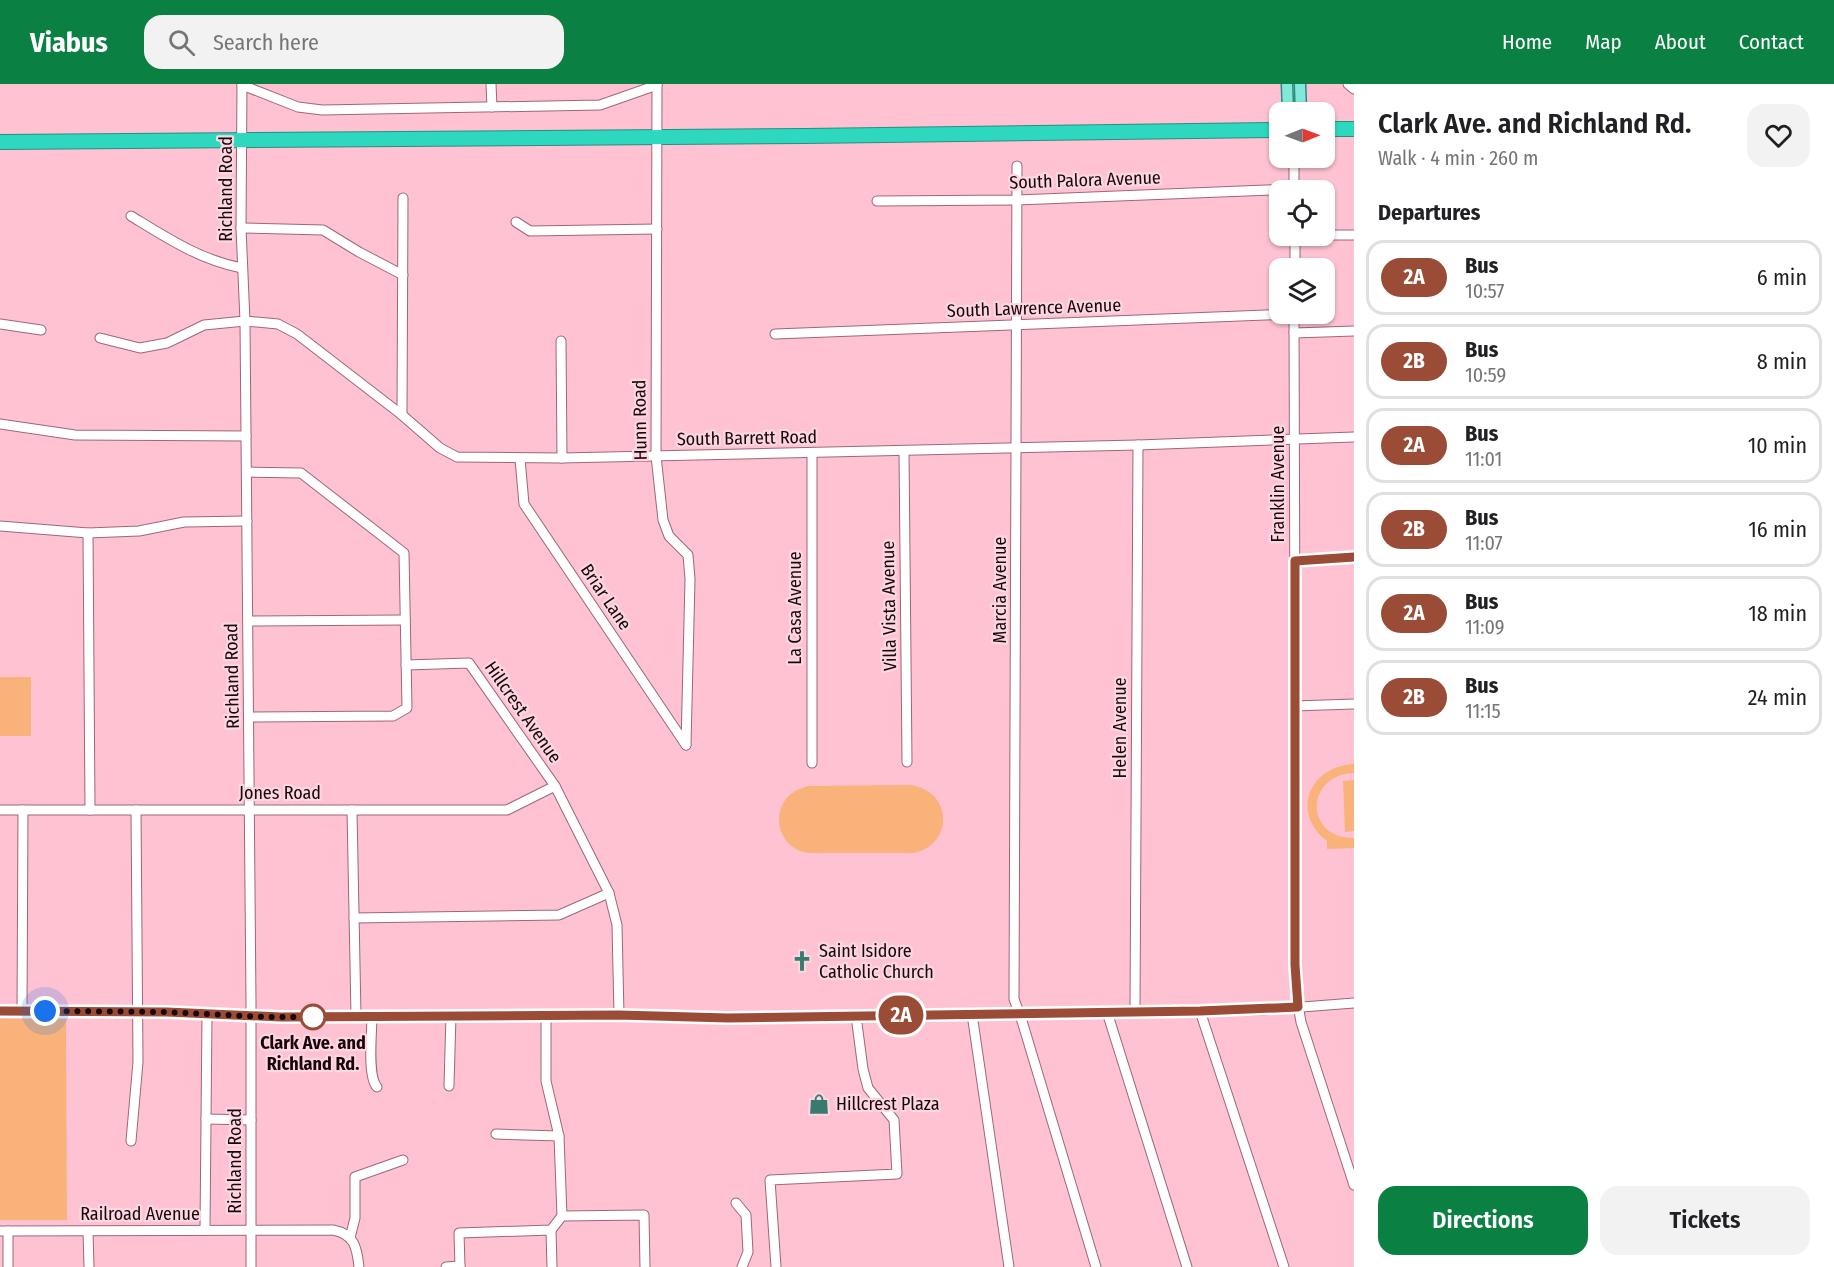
<!DOCTYPE html>
<html lang="en">
<head>
<meta charset="utf-8">
<style>
  :root { --surface:#fff; --page:#f2f2f2; --text:#202124; --muted:#757577; --line:#e0e0e0; --accent:#0b8043 }
  body { margin:0; font-family:"Fira Sans Condensed",sans-serif; background:var(--page); color:var(--text); height:100vh; display:flex; flex-direction:column; font-size:22px; white-space:nowrap }
  * { box-sizing:border-box; margin:0 }
  p { font-size:20px; color:var(--muted) }
  .icon { flex:none; width:33px; height:33px; fill:none; stroke:currentColor; stroke-width:2; stroke-linecap:round; stroke-linejoin:round }
  .map { position:relative; flex:1; overflow:hidden }
  .details { display:flex; flex-direction:column; background:var(--surface); width:480px }
  .details>* { flex:none }
  .badge { padding:0 12px; border-radius:20px; font-size:21px; line-height:39px }
  .needle { width:39px; rotate:89deg }
  .controls { position:absolute; left:1269px; top:18px; display:grid; gap:12px }
  .controls a { display:grid; place-items:center; width:66px; height:66px; border-radius:12px; background:var(--surface); box-shadow:0 2px 4px #0004; font-size:30px }
  .you { position:absolute; width:30px; height:30px; margin:-15px; border:4px solid #fff; border-radius:50%; background:#1a73e8; box-shadow:0 0 0 9px #1a73e833 }
  .map>.badge { position:absolute; translate:-50% -50%; box-shadow:0 0 0 3px #fff }
  h2 { padding:0 24px; font-size:22px; line-height:54px }
  .round { display:grid; place-items:center; flex:none; width:63px; height:63px; border-radius:18px; background:var(--page) }
  .headline { display:flex; align-items:center; justify-content:space-between; height:102px; padding:0 24px }
  h1 { font-size:28px; font-weight:600; line-height:45px }
  .action { display:flex; gap:12px; margin-top:auto; padding:12px 24px }
  .action a { flex:1; height:69px; border-radius:18px; background:var(--accent); color:#fff; font-size:24px; font-weight:600; line-height:69px; text-align:center }
  .action a+a { background:var(--page); color:var(--text) }
  ul { padding:0; list-style:none }
  li { display:flex; align-items:center; gap:18px; height:75px; margin:0 12px 9px; padding:0 12px; border:3px solid var(--line); border-radius:18px }
  li div { flex:1 }
  li b { display:block; font-size:22px }
  li em { font-style:normal }
  li .badge { min-width:66px; font-weight:700; text-align:center }
  header { display:flex; align-items:center; gap:36px; box-sizing:border-box; height:84px; padding:0 30px; background:var(--accent); color:#fff }
  header strong { font-size:28px }
  nav { display:flex; gap:33px; margin-inline-start:auto; font-size:21px }
  .search { width:420px; height:54px; background:var(--page); display:flex; align-items:center; gap:15px; box-sizing:border-box; padding:0 21px; border-radius:18px; color:var(--muted); font-size:22px }
  main { display:flex; flex:1; min-height:0 }
  .map>svg:first-child { display:block }
  .green { fill:#f9b37a }
  .lines { fill:none; stroke-linecap:round; stroke-linejoin:round }
  .minor-casing { stroke:#9d6777; stroke-width:11 }
  .major-casing { stroke:#278e80; stroke-width:13 }
  .highway-casing { stroke:#278e80; stroke-width:16 }
  .minor { stroke:#fff; stroke-width:9 }
  .major { stroke:#82e8d9; stroke-width:10 }
  .highway { stroke:#2ed8bf; stroke-width:14 }
  .line-casing { stroke:#fff; stroke-width:14 }
  .line { stroke:#9a4c36; stroke-width:9 }
  .walk { stroke:#19060c; stroke-width:6; stroke-dasharray:0 10.8 }
  .stop-dot { fill:#fff; stroke:#9a4c36; stroke-width:3 }
  .labels { text-anchor:middle; dominant-baseline:central; stroke-width:4.5; stroke-linejoin:round; paint-order:stroke }
  .street-label { font-size:18px; fill:#19060c; stroke:#fcd7e1 }
  .poi-label { font-size:18px; fill:#19060c; stroke:#fcd7e1; text-anchor:start }
  .stop-label { font-size:18px; font-weight:bold; fill:#19060c; stroke:#fcd7e1 }
</style>
</head>
<body>
<header>
<strong>Viabus</strong>
<div class="search"><svg class="icon" aria-label="search" viewBox="0 0 24 24"><circle cx="10" cy="10" r="6"/><path d="M15 15l6 6"/></svg>Search here</div>
<nav><a>Home</a><a>Map</a><a>About</a><a>Contact</a></nav>
</header>
<main>
<div class="map">
<svg width="1354" height="1183" viewBox="0 0 1354 1183">
  <rect width="100%" height="100%" fill="#ffc2d3"/>
  <g class="green">
    <rect x="0" y="593" width="31" height="59"/>
    <path d="M1354,680V689C1304,691 1305,755 1354,754V764L1327,765V757C1290,728 1310,682 1354,680Z"/>
    <path d="M1354,696V747L1345,748L1343,697Z"/>
    <path d="M808,702L909,701C952,705 955,760 914,769H810C780,767 768,729 791,710C796,706 802,704 808,702Z"/>
    <path d="M0,935H66L67,1136H0Z"/>
  </g>
  <g class="lines">
    <g class="minor-casing">
      <g id="minor">
        <path d="M242,0L241,144L245,237L251,919V1183"/>
        <path d="M491,0L492,23"/>
        <path d="M657,0L656,372L663,436L669,452L688,471L690,495L686,661"/>
        <path d="M1348,0L1354,5"/>
        <path d="M242,1L298,23L322,26L600,21L657,1"/>
        <path d="M1294,74V106"/>
        <path d="M1017,82L1014,915L1022,937L1096,1183"/>
        <path d="M877,117L1017,116L1294,105"/>
        <path d="M131,132C167,154 200,176 242,184"/>
        <path d="M516,138L530,147L657,145"/>
        <path d="M241,144L323,146L359,168L403,191"/>
        <path d="M1324,151H1354"/>
        <path d="M1295,184V152"/>
        <path d="M1294,230L1296,910L1301,938L1354,1101"/>
        <path d="M0,240L41,246"/>
        <path d="M1294,249L1354,247"/>
        <path d="M775,250L1294,230"/>
        <path d="M100,254L140,264L167,259L204,241L245,237L278,240L297,250L402,331L440,364L457,373L562,374L1138,361L1354,353"/>
        <path d="M561,257L562,374"/>
        <path d="M402,331L403,114"/>
        <path d="M0,340L75,351L246,352"/>
        <path d="M904,367L907,678"/>
        <path d="M520,375L524,420L686,661"/>
        <path d="M247,388L301,389L404,469L407,624L393,632L249,633"/>
        <path d="M0,442L88,449L139,447L184,438L247,437"/>
        <path d="M88,449L90,726"/>
        <path d="M1295,477L1354,473"/>
        <path d="M248,537L405,536"/>
        <path d="M406,581L469,579L555,702L609,809L617,841L619,931"/>
        <path d="M1294,622L1354,620"/>
        <path d="M812,679V369"/>
        <path d="M0,726H507L555,702"/>
        <path d="M352,726L356,932"/>
        <path d="M354,834L559,831L609,809"/>
        <path d="M0,927L167,928L281,933L619,931L728,934L1262,926L1354,919"/>
        <path d="M22,927L23,726"/>
        <path d="M1135,927L1138,361"/>
        <path d="M1200,927L1284,1183"/>
        <path d="M1107,928L1187,1183"/>
        <path d="M972,930L1009,1183"/>
        <path d="M372,932C372,948 367,992 377,1003"/>
        <path d="M546,932V997L559,1052L562,1132"/>
        <path d="M449,1002L451,931"/>
        <path d="M206,1035L251,1036"/>
        <path d="M496,1050L559,1052"/>
        <path d="M131,1057L138,978L136,726"/>
        <path d="M736,1119L746,1131L748,1168L742,1183"/>
        <path d="M205,1146L207,930"/>
        <path d="M551,1146L552,1183"/>
        <path d="M0,1147L333,1146C354,1150 357,1163 359,1183"/>
        <path d="M88,1147L89,1183"/>
        <path d="M350,1154L355,1134V1093L403,1076"/>
        <path d="M8,1183V1147"/>
        <path d="M446,1183L460,1182"/>
        <path d="M460,1183L459,1149L551,1146L562,1132L644,1131L645,1183"/>
        <path d="M776,1183L770,1096L897,1090L894,1036L868,1004L863,985L856,932"/>
      </g>
    </g>
    <g class="major-casing">
      <g id="major">
        <path d="M1287,0L1288,28"/>
        <path d="M1300,0L1301,28"/>
      </g>
    </g>
    <g class="highway-casing">
      <g id="highway">
        <path d="M1324,45H1354"/>
        <path d="M0,58L805,52L1280,46"/>
      </g>
    </g>
    <use href="#minor" class="minor"/>
    <use href="#major" class="major"/>
    <use href="#highway" class="highway"/>
  </g>
  <g class="lines">
    <g class="line-casing">
      <path id="line" d="M0,927L167,928L281,933L619,931L728,934L1200,927L1298,923L1295,881V477L1354,473"/>
    </g>
    <use href="#line" class="line"/>
    <path class="walk" d="M45,927L167,928L266,933H313"/>
  </g>
  <defs>
    <g id="church-bare" transform="scale(1.62)"><path d="M-1.2-6h2.4v3.5h3.3v2.4h-3.3V6h-2.4V-.1h-3.3v-2.4h3.3Z" fill="#377b6f" stroke="#fcd7e1" stroke-width="2.5" paint-order="stroke"/></g>
    <g id="shop-bare" transform="scale(1.62)"><path d="M-5-2.5h2.3a2.7 3.5 0 0 1 5.4 0H5L5.5 6h-11ZM-1.5-2.5h3a1.5 2.3 0 0 0-3 0Z" fill="#377b6f" stroke="#fcd7e1" stroke-width="2.5" paint-order="stroke"/></g>
  </defs>
  <g fill-rule="evenodd">
    <use href="#church-bare" x="802" y="877"/>
    <use href="#shop-bare" x="819" y="1020"/>
  </g>
  <circle class="stop-dot" cx="313" cy="933" r="12"/>
  <g class="labels">
    <g class="street-label">
      <text transform="translate(1085 96) rotate(-2)">South Palora Avenue</text>
      <text transform="translate(226 105) rotate(-90)">Richland Road</text>
      <text transform="translate(1034 224) rotate(-2)">South Lawrence Avenue</text>
      <text transform="translate(640 336) rotate(-91)">Hunn Road</text>
      <text transform="translate(747 354) rotate(-1)">South Barrett Road</text>
      <text transform="translate(1278 400) rotate(-90)">Franklin Avenue</text>
      <text transform="translate(1000 506) rotate(-90)">Marcia Avenue</text>
      <text transform="translate(606 513) rotate(56)">Briar Lane</text>
      <text transform="translate(889 522) rotate(-91)">Villa Vista Avenue</text>
      <text transform="translate(795 524) rotate(-90)">La Casa Avenue</text>
      <text transform="translate(232 592) rotate(-91)">Richland Road</text>
      <text transform="translate(523 628) rotate(55)">Hillcrest Avenue</text>
      <text transform="translate(1120 644) rotate(-90)">Helen Avenue</text>
      <text x="280" y="709">Jones Road</text>
      <text transform="translate(235 1077) rotate(-90)">Richland Road</text>
      <text x="140" y="1130">Railroad Avenue</text>
    </g>
    <g class="poi-label">
      <text x="819" y="867">Saint Isidore<tspan x="819" dy="21">Catholic Church</tspan></text>
      <text x="836" y="1020">Hillcrest Plaza</text>
    </g>
    <g class="stop-label">
      <text x="313" y="959">Clark Ave. and<tspan x="313" dy="21">Richland Rd.</tspan></text>
    </g>
  </g>
</svg>
<div class="controls">
<a><svg class="needle" viewBox="-14 -14 28 28"><path d="M0-13l5 13h-10z" fill="#e53935"/><path d="M0 13l5-13h-10z" fill="#757577"/></svg></a>
<a><svg class="icon" aria-label="locate" viewBox="0 0 24 24"><circle cx="12" cy="12" r="6"/><path d="M12 2v4M12 18v4M2 12h4M18 12h4"/></svg></a>
<a><svg class="icon" aria-label="layers" viewBox="0 0 24 24"><path d="M12 4l9 5-9 5-9-5zM3 14l9 5 9-5"/></svg></a>
</div>
<div class="you" style="left:45px;top:927px"></div>
<b class="badge" style="left:901px;top:931px;background:#9a4c36;color:#fff">2A</b>
</div>
<section class="details">
<div class="headline"><div><h1>Clark Ave. and Richland Rd.</h1><p>Walk · 4 min · 260 m</p></div><a class="round"><svg class="icon" aria-label="heart" viewBox="0 0 24 24"><path d="M12 20l-8-8c-3-5 5-10 8-4 3-6 11-1 8 4z"/></svg></a></div>
<h2>Departures</h2>
<ul>
<li><span class="badge" style="background:#9a4c36;color:#fff">2A</span><div><b>Bus</b><p>10:57</p></div><em>6 min</em></li>
<li><span class="badge" style="background:#9a4c36;color:#fff">2B</span><div><b>Bus</b><p>10:59</p></div><em>8 min</em></li>
<li><span class="badge" style="background:#9a4c36;color:#fff">2A</span><div><b>Bus</b><p>11:01</p></div><em>10 min</em></li>
<li><span class="badge" style="background:#9a4c36;color:#fff">2B</span><div><b>Bus</b><p>11:07</p></div><em>16 min</em></li>
<li><span class="badge" style="background:#9a4c36;color:#fff">2A</span><div><b>Bus</b><p>11:09</p></div><em>18 min</em></li>
<li><span class="badge" style="background:#9a4c36;color:#fff">2B</span><div><b>Bus</b><p>11:15</p></div><em>24 min</em></li>
</ul>
<div class="action"><a>Directions</a><a>Tickets</a></div>
</section>
</main>
</body>
</html>
